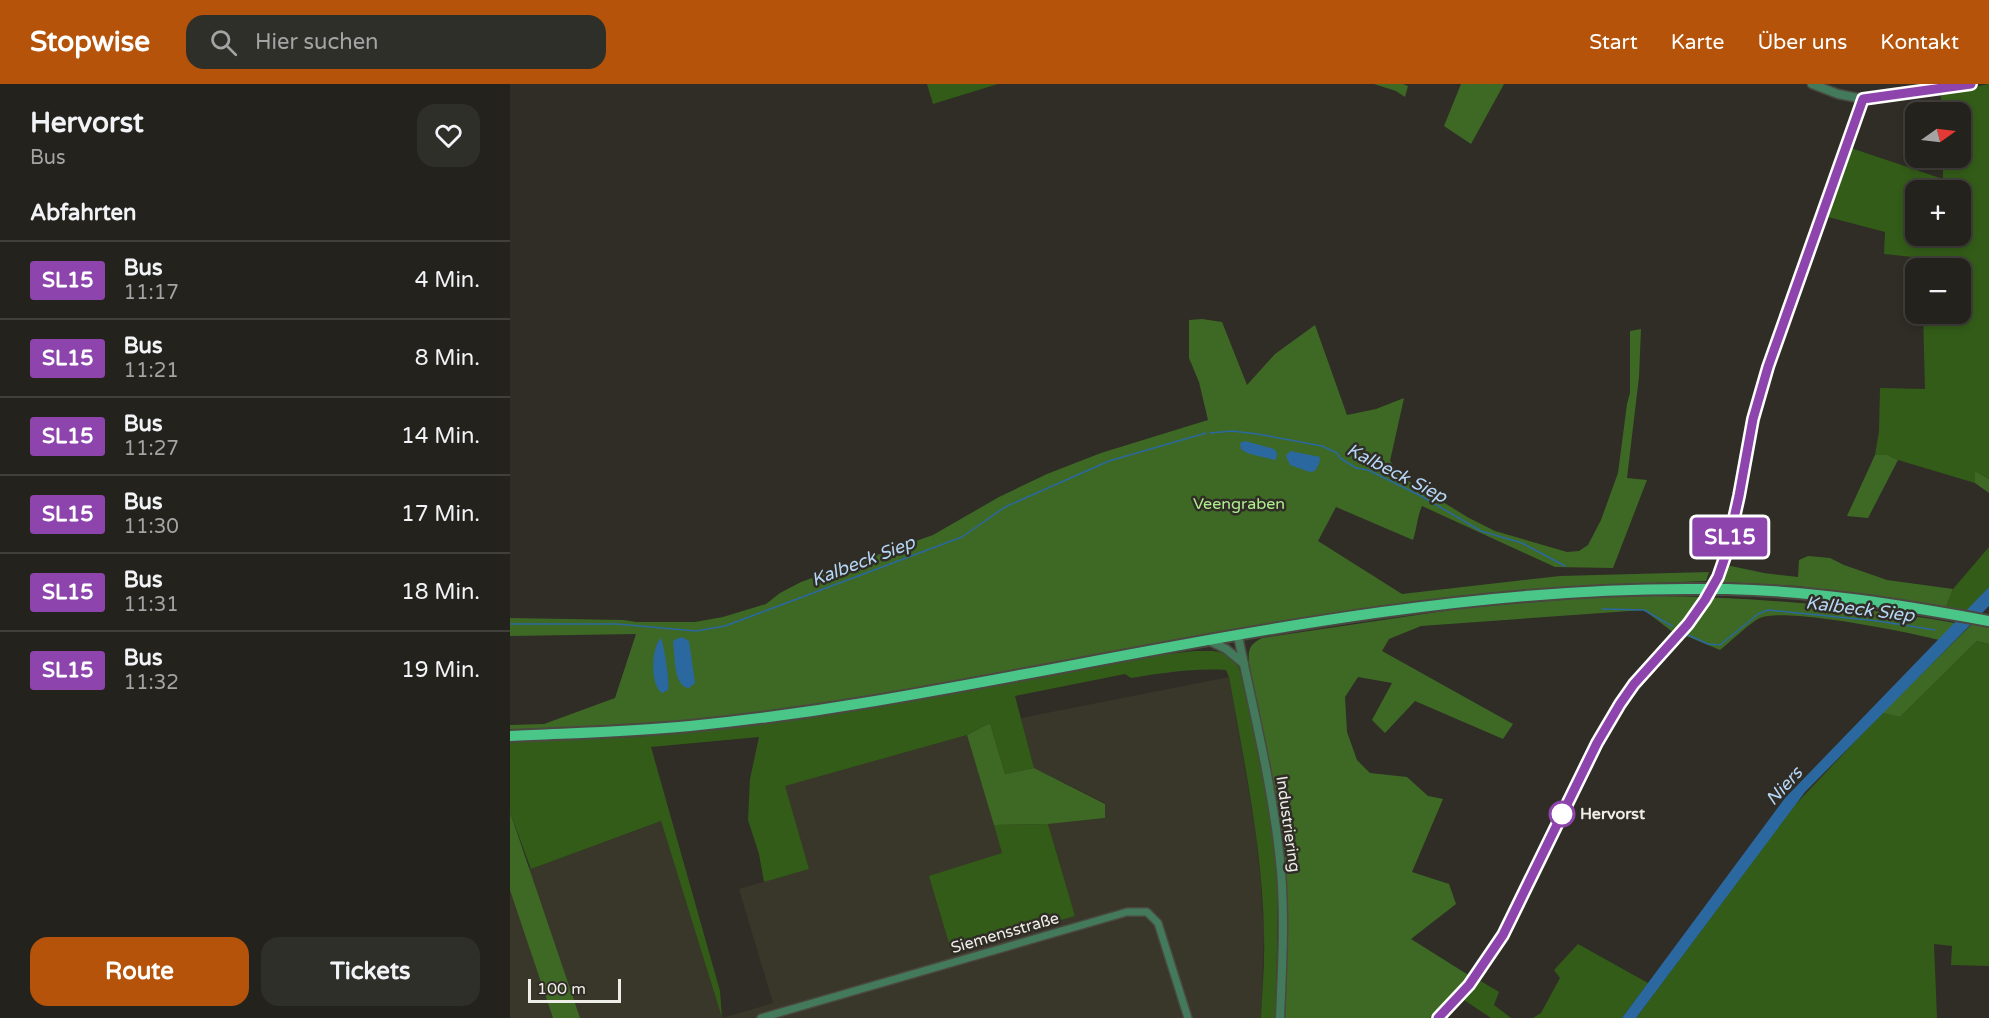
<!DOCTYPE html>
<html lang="de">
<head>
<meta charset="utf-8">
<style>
  :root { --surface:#23221c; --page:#2f2f29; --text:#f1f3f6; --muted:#a3a4a3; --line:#403f3b; --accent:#b45309 }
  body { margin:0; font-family:"Varela Round",sans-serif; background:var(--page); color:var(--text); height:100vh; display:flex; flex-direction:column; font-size:22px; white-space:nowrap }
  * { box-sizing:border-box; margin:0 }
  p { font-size:20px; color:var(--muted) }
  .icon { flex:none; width:33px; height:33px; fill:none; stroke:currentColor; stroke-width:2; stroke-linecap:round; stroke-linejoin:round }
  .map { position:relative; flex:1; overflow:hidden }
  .details { display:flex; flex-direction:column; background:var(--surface); width:510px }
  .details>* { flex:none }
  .badge { padding:0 12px; border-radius:4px; font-size:21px; line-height:39px }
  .needle { width:39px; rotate:76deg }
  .buttons { position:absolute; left:1395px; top:18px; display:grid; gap:12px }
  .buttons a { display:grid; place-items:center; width:66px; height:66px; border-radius:12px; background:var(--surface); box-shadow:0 3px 9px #0003,0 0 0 2px var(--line); font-size:30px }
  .scale { position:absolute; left:18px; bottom:15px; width:93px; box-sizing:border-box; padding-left:6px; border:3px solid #eeede8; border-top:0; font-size:16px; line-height:21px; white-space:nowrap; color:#eeede8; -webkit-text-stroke:4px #2f2d26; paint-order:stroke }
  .map>.badge { position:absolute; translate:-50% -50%; box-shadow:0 0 0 3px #fff }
  h2 { padding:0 30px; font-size:22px; line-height:54px }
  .round { display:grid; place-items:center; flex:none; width:63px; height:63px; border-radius:18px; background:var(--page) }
  .headline { display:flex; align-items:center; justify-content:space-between; height:102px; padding:0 30px }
  h1 { font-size:28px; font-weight:700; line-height:45px }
  .primary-button { display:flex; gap:12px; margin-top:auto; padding:12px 30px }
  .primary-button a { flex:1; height:69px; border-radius:18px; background:var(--accent); color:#fff; font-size:24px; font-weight:700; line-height:69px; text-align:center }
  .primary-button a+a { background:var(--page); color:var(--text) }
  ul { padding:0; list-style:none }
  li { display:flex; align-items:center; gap:18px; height:78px; padding:0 30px; border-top:2px solid var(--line) }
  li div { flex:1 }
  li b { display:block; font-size:22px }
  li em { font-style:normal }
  li .badge { min-width:66px; font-weight:700; text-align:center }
  header { display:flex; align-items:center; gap:36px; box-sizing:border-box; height:84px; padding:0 30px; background:var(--accent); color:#fff }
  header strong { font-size:28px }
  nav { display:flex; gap:33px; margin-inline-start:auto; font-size:21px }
  .search { width:420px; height:54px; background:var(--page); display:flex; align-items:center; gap:15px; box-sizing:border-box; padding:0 21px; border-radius:18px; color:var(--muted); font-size:22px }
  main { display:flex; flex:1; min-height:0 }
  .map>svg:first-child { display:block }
  .built { fill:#393729 }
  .green { fill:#335c18; fill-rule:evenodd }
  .forest { fill:#3e6925 }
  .water { fill:#2b68a0 }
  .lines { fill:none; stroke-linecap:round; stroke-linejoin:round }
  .stream { stroke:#2b68a0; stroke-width:1.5 }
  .minor-casing { stroke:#4a4841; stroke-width:10 }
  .tertiary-casing { stroke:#4a4841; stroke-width:11 }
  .primary-casing { stroke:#4a4841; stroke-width:14 }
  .minor { stroke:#437a5c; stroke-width:7 }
  .tertiary { stroke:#437a5c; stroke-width:8 }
  .primary { stroke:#49c688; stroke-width:10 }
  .primary-bridge-casing { stroke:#4a4841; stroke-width:14; stroke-linecap:butt }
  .primary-bridge { stroke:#49c688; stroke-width:10 }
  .line-casing { stroke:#fff; stroke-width:14 }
  .line { stroke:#8e44ad; stroke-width:9 }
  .stop-dot { fill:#fff; stroke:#8e44ad; stroke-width:3 }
  .labels { text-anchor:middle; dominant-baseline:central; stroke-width:5; stroke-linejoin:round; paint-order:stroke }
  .park-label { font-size:16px; fill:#aeed8e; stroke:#2f2d26 }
  .stop-label { font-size:16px; font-weight:bold; fill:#eeede8; stroke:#2f2d26; text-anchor:start }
  .street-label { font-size:16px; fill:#eeede8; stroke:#2f2d26 }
  .water-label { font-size:18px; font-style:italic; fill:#b6d6f6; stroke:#2f2d26 }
</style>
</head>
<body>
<header>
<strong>Stopwise</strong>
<div class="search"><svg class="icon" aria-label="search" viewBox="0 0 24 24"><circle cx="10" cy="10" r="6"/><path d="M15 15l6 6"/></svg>Hier suchen</div>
<nav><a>Start</a><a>Karte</a><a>Über uns</a><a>Kontakt</a></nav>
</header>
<main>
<section class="details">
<div class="headline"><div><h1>Hervorst</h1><p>Bus</p></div><a class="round"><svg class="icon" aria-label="heart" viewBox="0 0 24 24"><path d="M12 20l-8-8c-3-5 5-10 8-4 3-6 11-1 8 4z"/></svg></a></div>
<h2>Abfahrten</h2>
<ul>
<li><span class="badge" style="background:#8e44ad;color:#fff">SL15</span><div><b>Bus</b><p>11:17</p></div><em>4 Min.</em></li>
<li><span class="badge" style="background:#8e44ad;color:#fff">SL15</span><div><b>Bus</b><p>11:21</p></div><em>8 Min.</em></li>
<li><span class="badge" style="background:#8e44ad;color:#fff">SL15</span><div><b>Bus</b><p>11:27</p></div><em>14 Min.</em></li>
<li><span class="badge" style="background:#8e44ad;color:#fff">SL15</span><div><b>Bus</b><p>11:30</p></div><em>17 Min.</em></li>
<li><span class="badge" style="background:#8e44ad;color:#fff">SL15</span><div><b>Bus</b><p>11:31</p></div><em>18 Min.</em></li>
<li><span class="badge" style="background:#8e44ad;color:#fff">SL15</span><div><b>Bus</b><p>11:32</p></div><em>19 Min.</em></li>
</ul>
<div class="primary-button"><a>Route</a><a>Tickets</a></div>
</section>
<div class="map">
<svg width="1479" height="934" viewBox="0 0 1479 934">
  <rect width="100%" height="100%" fill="#2f2d26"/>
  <path class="built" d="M719,593L745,742L751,799L754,852L751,934H0V764L21,785L151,737L212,934L263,919L229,805L299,785L274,702L457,651L493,769L565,832L538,740L595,734V719L524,684L511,634Z"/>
  <g class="green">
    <path d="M417,0H488L423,20Z"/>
    <path d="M1479,0V395L1465,387V399L1388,376L1377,371H1365L1369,347L1370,304L1415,305L1413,230H1450V184H1412V174L1374,170L1375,148L1314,132L1341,64L1433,95V74H1450V28H1431V9ZM1406,106H1450V152H1406Z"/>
    <path d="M1479,463V503L1457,527L1436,523L1443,505Z"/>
    <path d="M1467,557L1479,560V882L1441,881L1442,862L1424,860L1427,934H1126L1284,722L1372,629L1390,633Z"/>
    <path d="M684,567H703L719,570L725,575L733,594L752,682L768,787L766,934H751C752,907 755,879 754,852C753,765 734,678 719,593L716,586C684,584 652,589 621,594L615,590L505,612L524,684L495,690L480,639L457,651L275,702L299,785L254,798L249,770L238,736L240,695L249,653L141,663L210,907L212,934L151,737L21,785L0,728V657L128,653L269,637L495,600L642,572Z"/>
    <path d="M538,740L565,832L441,866L419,792L492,769L484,741Z"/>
    <path d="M1068,860L1138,899L1112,934H1023L1031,929L1050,894L1044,886Z"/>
    <path d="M969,896L989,908L984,921L1001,934H981L951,914Z"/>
  </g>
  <g class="forest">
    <path d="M864,0H893L898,2L895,13L886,7Z"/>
    <path d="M951,0H994L961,60L934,42Z"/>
    <path d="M692,235L712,238L737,301L765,270L805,241L837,331L866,325L894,314L880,377L892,393L959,434L985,447L1057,468L1069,467L1078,461L1091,436L1108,389L1117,320L1120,309V247L1131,245L1129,293L1117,394L1137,396L1103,484L1045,483L912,422C907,433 907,444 903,456L826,423L808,457L892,510L1050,492L1199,488L1196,497C1093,501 989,504 888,520C593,565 300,641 0,647V641L34,640L105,614L126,550L0,552V534L114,536L126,538H185L213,533L256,520L270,509L291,498L423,451L489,413L537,390L591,369L698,336L689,298L679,274V236Z"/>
    <path d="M1365,371H1377L1388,376L1358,434L1337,432Z"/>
    <path d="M1465,387L1479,395V409L1465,399Z"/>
    <path d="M1298,472L1320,474L1334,481L1377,496L1443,505L1436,523L1288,502L1211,498L1216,481L1254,489L1288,493L1289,476Z"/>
    <path d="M1144,512C1245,513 1346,522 1445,539L1429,556C1398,548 1275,523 1250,534C1242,537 1219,559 1210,566L1174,551L1164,549L1134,526L911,542L879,555L872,567L1003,640L993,655L905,617L875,649L862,636L882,599L848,593L835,613L837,648L847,676L860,689L897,693L918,712L933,715L902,788L939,800L946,820L901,855L960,892L920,934H774L770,751L739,579C738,565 739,561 752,554L954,524L1086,513Z"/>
    <path d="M1462,540L1479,544V560L1467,557L1390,633L1372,629Z"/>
    <path d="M480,639L495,690L524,684L595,720V734L538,740L484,741L457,651Z"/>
    <path d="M0,728L70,934H43L0,806Z"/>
  </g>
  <g class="water">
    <path d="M735,357L764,365L767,369L766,375L764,376C753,372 739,372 731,365L730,359Z"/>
    <path d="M780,367L810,373L809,380L805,387L800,388L780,381L776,372Z"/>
    <path d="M1479,503V522L1295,708L1126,934H1112L1275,714Z"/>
    <path d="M172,553L179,557L185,599L179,604C163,603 165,570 163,558L164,556Z"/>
    <path d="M151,554C154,561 160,599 158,606L152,609C140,602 141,563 151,554Z"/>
  </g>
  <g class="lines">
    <g class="stream">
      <path d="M700,349L722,347L748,350L812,362L827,369L830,374L846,384L858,386L911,412L971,447L1012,459L1055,482"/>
      <path d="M1092,525L1134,526L1162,542"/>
      <path d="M0,540H107L186,547L215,542L452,453L495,423L599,377L696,349"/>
      <path d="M1178,551L1198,560L1210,561L1248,530L1258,526L1368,537L1425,546"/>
    </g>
    <g class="minor-casing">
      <path id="minor" d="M251,934L617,828H637L648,839L678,934"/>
    </g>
    <g class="tertiary-casing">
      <g id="tertiary">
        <path d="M1302,0L1328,10L1353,15L1461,0"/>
        <path d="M728,552C744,630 764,708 771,787C775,836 772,885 770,934"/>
        <path d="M700,557L716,565L734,580"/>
        <path d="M928,934L959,901L993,851L1087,659L1110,620L1124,600L1178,540L1195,516L1208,493L1220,454L1243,335L1258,283L1353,15"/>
      </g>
    </g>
    <g class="primary-casing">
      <g id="primary">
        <path d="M1217,505C1306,507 1392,521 1479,537"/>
        <path d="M0,652C60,649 120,648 180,642C240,636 300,628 359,618C634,572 907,503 1187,505"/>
      </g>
    </g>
    <use href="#minor" class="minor"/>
    <use href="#tertiary" class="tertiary"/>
    <use href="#primary" class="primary"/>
    <g class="primary-bridge-casing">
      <path id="primary-bridge" d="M1187,505H1217"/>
    </g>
    <use href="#primary-bridge" class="primary-bridge"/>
  </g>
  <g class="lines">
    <g class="line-casing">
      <path id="line" d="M928,934L959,901L993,851L1087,659L1110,620L1124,600L1178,540L1195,516L1208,493L1216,470L1229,412L1243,335L1258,283L1353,15L1461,0"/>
    </g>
    <use href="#line" class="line"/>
  </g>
  <circle class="stop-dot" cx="1052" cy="730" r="12"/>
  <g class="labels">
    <g class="park-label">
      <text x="729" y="420">Veengraben</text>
    </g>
    <g class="stop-label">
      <text x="1070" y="730">Hervorst</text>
    </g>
    <g class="street-label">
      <text transform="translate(778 740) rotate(82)">Industriering</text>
      <text transform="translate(495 849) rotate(-16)">Siemensstraße</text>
    </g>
    <g class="water-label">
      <text transform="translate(887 389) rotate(27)">Kalbeck Siep</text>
      <text transform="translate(353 477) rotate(-21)">Kalbeck Siep</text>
      <text transform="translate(1350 525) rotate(7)">Kalbeck Siep</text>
      <text transform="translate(1274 702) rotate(-48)">Niers</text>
    </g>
  </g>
</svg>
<div class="buttons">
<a><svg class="needle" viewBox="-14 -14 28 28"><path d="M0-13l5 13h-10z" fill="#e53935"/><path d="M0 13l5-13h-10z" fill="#a3a4a3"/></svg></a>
<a>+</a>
<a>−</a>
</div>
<div class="scale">100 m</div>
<b class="badge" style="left:1220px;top:453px;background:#8e44ad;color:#fff">SL15</b>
</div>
</main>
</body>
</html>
